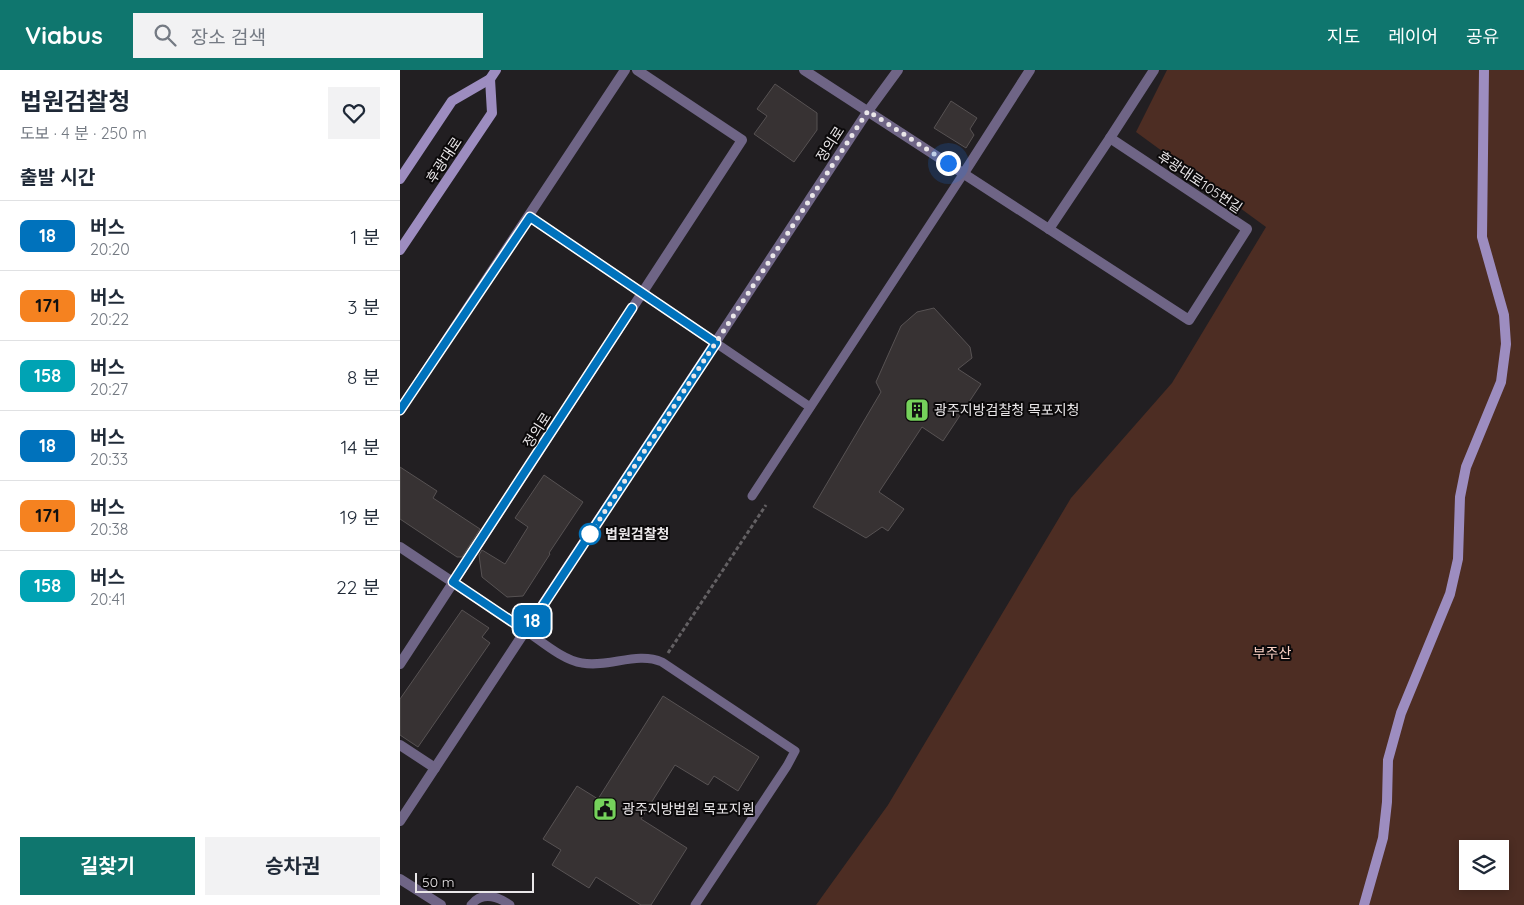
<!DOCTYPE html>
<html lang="ko">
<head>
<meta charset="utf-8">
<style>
  :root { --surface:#fff; --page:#f2f2f3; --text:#1f2937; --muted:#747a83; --line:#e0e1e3; --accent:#0f766e }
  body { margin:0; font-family:Quicksand,"Noto Sans KR",sans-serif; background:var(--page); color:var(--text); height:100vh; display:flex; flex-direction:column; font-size:19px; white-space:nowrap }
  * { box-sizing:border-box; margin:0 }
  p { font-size:16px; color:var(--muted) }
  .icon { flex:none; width:28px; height:28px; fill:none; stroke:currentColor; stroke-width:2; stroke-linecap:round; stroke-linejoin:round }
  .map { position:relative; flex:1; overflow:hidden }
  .drawer { display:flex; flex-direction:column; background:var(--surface); width:400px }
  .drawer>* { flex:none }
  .badge { padding:0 10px; border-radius:8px; font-size:18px; line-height:32px }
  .controls { position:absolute; left:1059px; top:770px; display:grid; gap:10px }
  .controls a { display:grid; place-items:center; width:50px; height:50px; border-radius:0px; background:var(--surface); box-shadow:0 2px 8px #0003; font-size:25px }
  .scale { position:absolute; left:15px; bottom:12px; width:119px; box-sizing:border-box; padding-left:5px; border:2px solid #eae7e9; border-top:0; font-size:14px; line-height:18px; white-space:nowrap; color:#eae7e9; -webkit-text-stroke:4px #0b090a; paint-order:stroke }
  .you { position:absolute; width:25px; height:25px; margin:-12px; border:4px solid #fff; border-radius:50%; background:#1a73e8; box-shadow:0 0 0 8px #1a73e833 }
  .map>.badge { position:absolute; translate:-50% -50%; box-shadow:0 0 0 2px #fff }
  h2 { padding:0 20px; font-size:19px; line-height:45px }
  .round { display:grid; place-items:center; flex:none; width:52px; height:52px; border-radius:0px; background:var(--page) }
  .head { display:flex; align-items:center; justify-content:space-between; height:85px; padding:0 20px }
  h1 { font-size:24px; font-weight:700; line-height:38px }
  .cta { display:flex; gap:10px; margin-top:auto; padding:10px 20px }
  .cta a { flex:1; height:58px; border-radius:0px; background:var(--accent); color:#fff; font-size:20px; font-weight:700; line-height:58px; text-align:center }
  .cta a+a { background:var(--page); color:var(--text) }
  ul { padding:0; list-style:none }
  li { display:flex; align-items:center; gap:15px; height:70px; padding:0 20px; border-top:1px solid var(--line) }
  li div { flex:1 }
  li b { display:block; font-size:19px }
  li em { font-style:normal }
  li .badge { min-width:55px; font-weight:700; text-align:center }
  header { display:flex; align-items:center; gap:30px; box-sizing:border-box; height:70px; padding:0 25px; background:var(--accent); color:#fff }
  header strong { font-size:24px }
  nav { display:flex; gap:28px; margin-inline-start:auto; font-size:18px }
  .search { width:350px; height:45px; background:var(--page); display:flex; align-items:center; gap:12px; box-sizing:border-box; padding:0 18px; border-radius:0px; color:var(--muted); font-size:19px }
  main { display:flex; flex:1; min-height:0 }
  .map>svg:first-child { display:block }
  .green { fill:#4d2d23; fill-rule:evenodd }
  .building { fill:#373233; stroke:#575253 }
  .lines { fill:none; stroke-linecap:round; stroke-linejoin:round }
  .path { stroke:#636063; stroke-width:3; stroke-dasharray:4 2.5; stroke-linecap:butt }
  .lane { stroke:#6f6586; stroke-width:9 }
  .street { stroke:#6f6586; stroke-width:10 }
  .secondary { stroke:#9d8dc0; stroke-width:10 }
  .line-casing { stroke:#fff; stroke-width:11 }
  .line { stroke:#0072bc; stroke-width:8 }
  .walk { stroke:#eae7e9; stroke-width:5; stroke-dasharray:0 9 }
  .stop-dot { fill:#fff; stroke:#0072bc; stroke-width:2.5 }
  .labels { text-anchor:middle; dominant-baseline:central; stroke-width:4; stroke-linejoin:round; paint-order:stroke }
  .street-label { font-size:14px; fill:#eae7e9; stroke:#0b090a }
  .poi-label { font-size:14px; fill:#eae7e9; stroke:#0b090a; text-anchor:start }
  .stop-label { font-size:14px; font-weight:bold; fill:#eae7e9; stroke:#0b090a; text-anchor:start }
  .park-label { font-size:14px; fill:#fdd3c6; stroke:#0b090a }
</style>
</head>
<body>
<header>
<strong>Viabus</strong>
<div class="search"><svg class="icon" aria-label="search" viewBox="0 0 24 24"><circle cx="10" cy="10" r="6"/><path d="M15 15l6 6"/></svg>장소 검색</div>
<nav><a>지도</a><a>레이어</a><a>공유</a></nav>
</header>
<main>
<section class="drawer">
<div class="head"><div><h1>법원검찰청</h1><p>도보 · 4 분 · 250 m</p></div><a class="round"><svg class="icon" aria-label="heart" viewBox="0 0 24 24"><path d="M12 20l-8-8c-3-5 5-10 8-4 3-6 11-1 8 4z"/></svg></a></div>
<h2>출발 시간</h2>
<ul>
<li><span class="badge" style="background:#0072bc;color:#fff">18</span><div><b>버스</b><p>20:20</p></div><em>1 분</em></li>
<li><span class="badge" style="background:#f58220;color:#111">171</span><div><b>버스</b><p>20:22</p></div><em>3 분</em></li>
<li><span class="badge" style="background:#00a3b4;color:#fff">158</span><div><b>버스</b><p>20:27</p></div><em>8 분</em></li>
<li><span class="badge" style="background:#0072bc;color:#fff">18</span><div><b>버스</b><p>20:33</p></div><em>14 분</em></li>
<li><span class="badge" style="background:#f58220;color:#111">171</span><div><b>버스</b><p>20:38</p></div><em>19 분</em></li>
<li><span class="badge" style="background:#00a3b4;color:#fff">158</span><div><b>버스</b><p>20:41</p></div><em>22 분</em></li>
</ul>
<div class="cta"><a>길찾기</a><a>승차권</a></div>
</section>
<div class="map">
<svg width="1124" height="835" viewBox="0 0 1124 835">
  <rect width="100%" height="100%" fill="#221f22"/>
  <path class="green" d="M767,0H1124V835H416L488,735L671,428L772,313L866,157L736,62ZM1068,779H1100V811H1068Z"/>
  <g class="building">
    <path d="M375,14L417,43V60L394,92L354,64L367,46L357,39Z"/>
    <path d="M551,31L577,48L570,59L574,65L566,78L534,58Z"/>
    <path d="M534,238L570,277L572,288L558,299L581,314L543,371L522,357L479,422L504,439L488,461L482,457L466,468L413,437L481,322L476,312L501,256L517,242Z"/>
    <path d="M0,397L37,421L33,428L80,459L62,487H57L0,449Z"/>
    <path d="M144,405L183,432L149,483L150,484L123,526L107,527L82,507L79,485L82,480L105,494L128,457L115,448Z"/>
    <path d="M62,540L89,558L82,567L90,573L18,677L0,665V629Z"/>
    <path d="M263,626L359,687L338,721L314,706L308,715L275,695L241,749L287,778L251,835H241L196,807L189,818L152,795L161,780L143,769L177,716L198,729Z"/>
  </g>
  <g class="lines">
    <path class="path" d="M268,583L366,435"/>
    <g class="lane">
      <path d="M316,273L410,337"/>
      <path d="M352,426L564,103"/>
      <path d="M126,561C141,571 164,591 182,593C209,598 237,581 262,592L395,681L387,696L295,835"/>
      <path d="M71,835C82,821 97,826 110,835"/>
    </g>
    <g class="street">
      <path d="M404,0L789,250L847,159L710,68L754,0"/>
      <path d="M564,103L630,0"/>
      <path d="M130,147L316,273"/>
      <path d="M649,159L710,68"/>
      <path d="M0,340L225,0"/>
      <path d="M0,477L126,561"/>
      <path d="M0,594L342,70L237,0"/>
      <path d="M0,675L35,698"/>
      <path d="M0,751L468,41L498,0"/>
      <path d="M0,809L41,835"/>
    </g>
    <g class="secondary">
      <path d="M0,109L52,31L90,9L96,0"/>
      <path d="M0,180L92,43L90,9"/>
      <path d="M964,835L983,768L987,732L988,690L1001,643L1050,524L1058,489L1060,427L1066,397L1101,312L1106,274L1104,245L1082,167L1084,0"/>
    </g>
  </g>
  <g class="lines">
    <g class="line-casing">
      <path id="line" d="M0,340L130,147L316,273L126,561L53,512L232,238"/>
    </g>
    <use href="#line" class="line"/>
    <path class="walk" d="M190,464L468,41L548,93"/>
  </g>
  <defs>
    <g id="building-square" transform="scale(1.25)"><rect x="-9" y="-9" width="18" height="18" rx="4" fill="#75d25b" stroke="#0b090a"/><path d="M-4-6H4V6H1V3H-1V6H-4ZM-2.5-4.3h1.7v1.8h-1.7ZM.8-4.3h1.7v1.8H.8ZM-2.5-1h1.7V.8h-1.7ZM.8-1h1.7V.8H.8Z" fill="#111"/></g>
    <g id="civic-square" transform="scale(1.25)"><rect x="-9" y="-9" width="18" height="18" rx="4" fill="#75d25b" stroke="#0b090a"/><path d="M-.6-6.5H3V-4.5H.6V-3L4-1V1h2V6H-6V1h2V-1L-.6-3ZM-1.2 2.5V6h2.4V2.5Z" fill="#111"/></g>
  </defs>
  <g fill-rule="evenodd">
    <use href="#building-square" x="517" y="340"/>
    <use href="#civic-square" x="205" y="739"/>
  </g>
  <circle class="stop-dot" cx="190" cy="464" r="10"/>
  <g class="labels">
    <g class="street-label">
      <text transform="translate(430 74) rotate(-57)">정의로</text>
      <text transform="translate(44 90) rotate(-56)">후광대로</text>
      <text transform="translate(800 112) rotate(34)">후광대로105번길</text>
      <text transform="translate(137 360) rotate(-57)">정의로</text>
    </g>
    <g class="poi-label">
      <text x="534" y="340">광주지방검찰청 목포지청</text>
      <text x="222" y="739">광주지방법원 목포지원</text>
    </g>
    <g class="stop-label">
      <text x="205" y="464">법원검찰청</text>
    </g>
    <g class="park-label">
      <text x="872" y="583">부주산</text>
    </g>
  </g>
</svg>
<div class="controls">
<a><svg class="icon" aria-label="layers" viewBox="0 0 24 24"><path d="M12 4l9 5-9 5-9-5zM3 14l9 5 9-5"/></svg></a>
</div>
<div class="scale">50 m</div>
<div class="you" style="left:548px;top:93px"></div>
<b class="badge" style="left:132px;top:551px;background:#0072bc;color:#fff">18</b>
</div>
</main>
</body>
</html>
